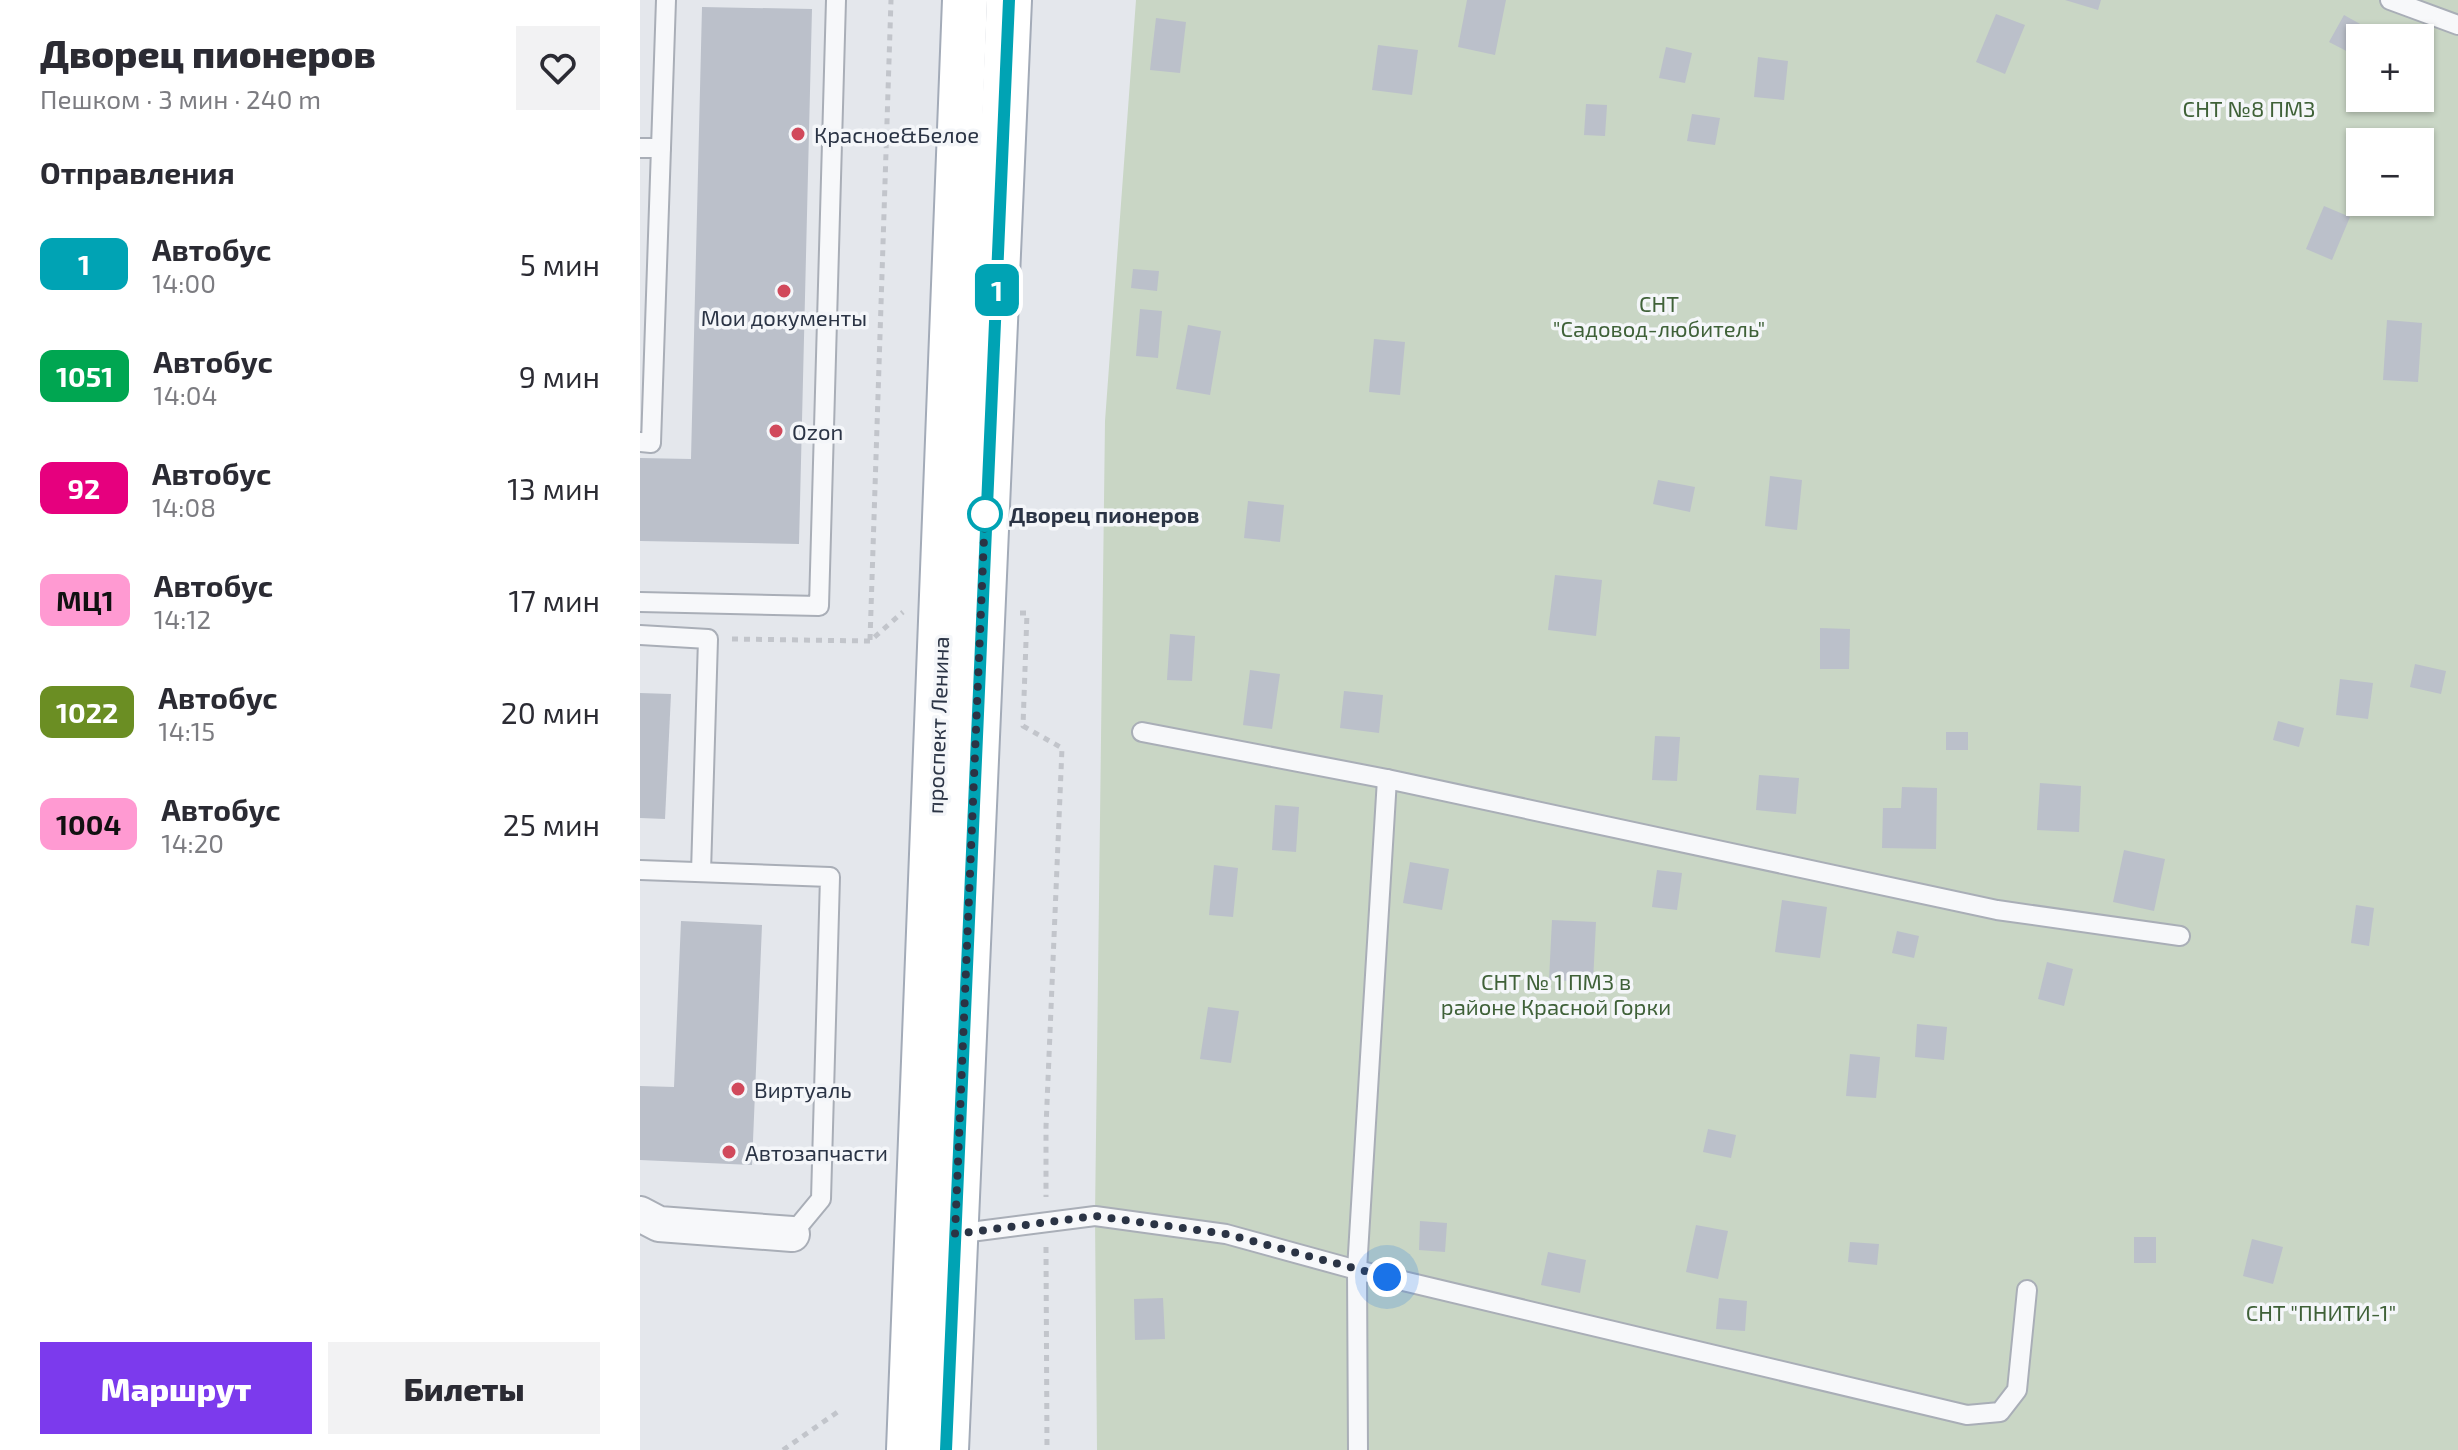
<!DOCTYPE html>
<html lang="ru">
<head>
<meta charset="utf-8">
<style>
  :root { --surface:#fff; --page:#f2f2f3; --text:#2b2b33; --muted:#7c7c81; --accent:#7c3aed }
  body { margin:0; font-family:"Exo 2",sans-serif; background:var(--page); color:var(--text); height:100vh; display:flex; flex-direction:column; font-size:30px; white-space:nowrap }
  * { box-sizing:border-box; margin:0 }
  p { font-size:26px; color:var(--muted) }
  .icon { flex:none; width:44px; height:44px; fill:none; stroke:currentColor; stroke-width:2; stroke-linecap:round; stroke-linejoin:round }
  .map { position:relative; flex:1; overflow:hidden }
  .drawer { display:flex; flex-direction:column; background:var(--surface); width:640px }
  .drawer>* { flex:none }
  .badge { padding:0 16px; border-radius:12px; font-size:28px; line-height:52px }
  .buttons { position:absolute; left:1706px; top:24px; display:grid; gap:16px }
  .buttons a { display:grid; place-items:center; width:88px; height:88px; border-radius:0px; background:var(--surface); box-shadow:0 2px 6px #0004; font-size:40px }
  .you { position:absolute; width:40px; height:40px; margin:-20px; border:6px solid #fff; border-radius:50%; background:#1a73e8; box-shadow:0 0 0 12px #1a73e833 }
  .map>.badge { position:absolute; translate:-50% -50%; box-shadow:0 0 0 4px #fff }
  h2 { padding:0 40px; font-size:30px; line-height:72px }
  .round { display:grid; place-items:center; flex:none; width:84px; height:84px; border-radius:0px; background:var(--page) }
  .overview { display:flex; align-items:center; justify-content:space-between; height:136px; padding:0 40px }
  h1 { font-size:38px; font-weight:800; line-height:60px }
  .button { display:flex; gap:16px; margin-top:auto; padding:16px 40px }
  .button a { flex:1; height:92px; border-radius:0px; background:var(--accent); color:#fff; font-size:32px; font-weight:800; line-height:92px; text-align:center }
  .button a+a { background:var(--page); color:var(--text) }
  ul { padding:0; list-style:none }
  li { display:flex; align-items:center; gap:24px; height:112px; padding:0 40px }
  li div { flex:1 }
  li b { display:block; font-size:30px }
  li em { font-style:normal }
  li .badge { min-width:88px; font-weight:700; text-align:center }
  main { display:flex; flex:1; min-height:0 }
  .map>svg:first-child { display:block }
  .green { fill:#c9d6c5; fill-rule:evenodd }
  .building { fill:#bbc0ca }
  .lines { fill:none; stroke-linecap:round; stroke-linejoin:round }
  .lane-casing { stroke:#a9aeb7; stroke-width:22 }
  .street-casing { stroke:#a9aeb7; stroke-width:38 }
  .primary-casing { stroke:#a3abb8; stroke-width:48 }
  .path { stroke:#c2c5cb; stroke-width:5; stroke-dasharray:6 6; stroke-linecap:butt }
  .lane { stroke:#f7f8fa; stroke-width:18 }
  .street { stroke:#f7f8fa; stroke-width:34 }
  .primary { stroke:#fff; stroke-width:44 }
  .line-casing { stroke:#fff; stroke-width:18 }
  .line { stroke:#00a3b4; stroke-width:12 }
  .walk { stroke:#2b3445; stroke-width:8; stroke-dasharray:0 14.4 }
  .poi-dot { fill:#d1495b; stroke:#f4f6f9; stroke-width:3 }
  .stop-dot { fill:#fff; stroke:#00a3b4; stroke-width:4 }
  .labels { text-anchor:middle; dominant-baseline:central; stroke-width:7; stroke-linejoin:round; paint-order:stroke }
  .park-label { font-size:22px; fill:#3f6138; stroke:#f4f6f9 }
  .poi-label { font-size:22px; fill:#2b3445; stroke:#f4f6f9; text-anchor:start }
  .stop-label { font-size:22px; font-weight:bold; fill:#2b3445; stroke:#f4f6f9; text-anchor:start }
  .street-label { font-size:22px; fill:#2b3445; stroke:#f4f6f9 }
</style>
</head>
<body>
<main>
<section class="drawer">
<div class="overview"><div><h1>Дворец пионеров</h1><p>Пешком · 3 мин · 240 m</p></div><a class="round"><svg class="icon" aria-label="heart" viewBox="0 0 24 24"><path d="M12 20l-8-8c-3-5 5-10 8-4 3-6 11-1 8 4z"/></svg></a></div>
<h2>Отправления</h2>
<ul>
<li><span class="badge" style="background:#00a3b4;color:#fff">1</span><div><b>Автобус</b><p>14:00</p></div><em>5 мин</em></li>
<li><span class="badge" style="background:#00a651;color:#fff">1051</span><div><b>Автобус</b><p>14:04</p></div><em>9 мин</em></li>
<li><span class="badge" style="background:#e6007e;color:#fff">92</span><div><b>Автобус</b><p>14:08</p></div><em>13 мин</em></li>
<li><span class="badge" style="background:#ff9ad2;color:#111">МЦ1</span><div><b>Автобус</b><p>14:12</p></div><em>17 мин</em></li>
<li><span class="badge" style="background:#6b8e23;color:#fff">1022</span><div><b>Автобус</b><p>14:15</p></div><em>20 мин</em></li>
<li><span class="badge" style="background:#ff9ad2;color:#111">1004</span><div><b>Автобус</b><p>14:20</p></div><em>25 мин</em></li>
</ul>
<div class="button"><a>Маршрут</a><a>Билеты</a></div>
</section>
<div class="map">
<svg width="1818" height="1450" viewBox="0 0 1818 1450">
  <rect width="100%" height="100%" fill="#e4e7ec"/>
  <path class="green" d="M496,0H1818V1450H457L455,1216L465,421ZM1720,38H1780V98H1720ZM1720,142H1780V202H1720Z"/>
  <g class="building">
    <path d="M827,0H866L855,55L818,47Z"/>
    <path d="M1425,0H1461L1458,10Z"/>
    <path d="M62,7L172,9L159,544L0,541V458L51,459Z"/>
    <path d="M1356,14L1385,25L1365,74L1336,62Z"/>
    <path d="M1704,15L1731,30L1726,38H1720L1716,56L1689,42Z"/>
    <path d="M516,18L546,22L540,73L510,70Z"/>
    <path d="M738,45L778,50L772,95L732,90Z"/>
    <path d="M1026,47L1052,53L1045,83L1019,78Z"/>
    <path d="M1118,57L1148,61L1144,100L1114,97Z"/>
    <path d="M946,104L967,105L965,136L944,135Z"/>
    <path d="M1052,114L1080,118L1075,145L1047,141Z"/>
    <path d="M1684,206L1710,217L1692,260L1666,249Z"/>
    <path d="M493,269L519,271L517,291L491,288Z"/>
    <path d="M500,309L522,311L518,358L496,356Z"/>
    <path d="M1747,320L1782,323L1778,382L1743,380Z"/>
    <path d="M548,325L581,331L570,395L536,389Z"/>
    <path d="M734,339L765,342L760,395L729,392Z"/>
    <path d="M1130,476L1162,480L1157,530L1125,526Z"/>
    <path d="M1018,480L1055,487L1050,512L1013,504Z"/>
    <path d="M608,501L644,505L640,542L604,538Z"/>
    <path d="M915,575L962,580L956,636L908,630Z"/>
    <path d="M1180,628L1210,629L1209,669H1180Z"/>
    <path d="M530,634L555,636L552,681L527,680Z"/>
    <path d="M1775,664L1806,671L1801,694L1770,687Z"/>
    <path d="M610,670L640,674L632,729L603,725Z"/>
    <path d="M1700,679L1733,683L1728,719L1696,715Z"/>
    <path d="M704,691L743,695L739,733L700,728Z"/>
    <path d="M0,693L31,694L25,819L0,818Z"/>
    <path d="M1638,721L1664,728L1659,747L1633,740Z"/>
    <rect x="1306" y="732" width="22" height="18"/>
    <path d="M1015,736L1040,737L1037,781L1012,780Z"/>
    <path d="M1119,775L1159,778L1156,814L1116,810Z"/>
    <path d="M1400,783L1441,786L1439,832L1397,830Z"/>
    <path d="M1262,787L1297,788L1296,849L1242,848L1243,808H1261Z"/>
    <path d="M635,805L659,807L656,852L632,850Z"/>
    <path d="M1484,850L1525,859L1514,911L1473,902Z"/>
    <path d="M770,862L809,869L802,910L763,903Z"/>
    <path d="M574,865L598,868L593,917L569,915Z"/>
    <path d="M1017,870L1042,873L1037,910L1012,907Z"/>
    <path d="M1142,900L1187,907L1180,958L1135,952Z"/>
    <path d="M1716,905L1734,908L1729,946L1711,943Z"/>
    <path d="M912,920L956,922L953,982L909,980Z"/>
    <path d="M41,921L122,925L112,1165L0,1160V1086L34,1087Z"/>
    <path d="M1257,931L1279,936L1274,958L1252,953Z"/>
    <path d="M1407,962L1433,969L1424,1006L1398,999Z"/>
    <path d="M568,1007L599,1011L591,1063L560,1059Z"/>
    <path d="M1277,1024L1307,1027L1304,1060L1275,1057Z"/>
    <path d="M1210,1054L1240,1057L1236,1098L1206,1096Z"/>
    <path d="M1068,1129L1096,1135L1091,1158L1063,1152Z"/>
    <path d="M780,1221L807,1223L805,1252L779,1250Z"/>
    <path d="M1056,1225L1088,1231L1078,1279L1046,1272Z"/>
    <rect x="1494" y="1237" width="22" height="26"/>
    <path d="M1612,1239L1643,1247L1633,1284L1603,1276Z"/>
    <path d="M1210,1242L1239,1244L1237,1265L1208,1262Z"/>
    <path d="M908,1252L946,1260L940,1293L901,1285Z"/>
    <path d="M523,1298L525,1339L495,1340L494,1299Z"/>
    <path d="M1079,1298L1107,1301L1105,1331L1076,1329Z"/>
  </g>
  <g class="lines">
    <g class="lane-casing">
      <g id="lane">
        <path d="M1750,0L1818,25"/>
        <path d="M0,148H21"/>
        <path d="M0,442L11,443L26,0"/>
        <path d="M0,602L179,606L196,0"/>
        <path d="M0,635L68,639L61,872"/>
        <path d="M502,732L747,779"/>
        <path d="M0,870L190,877L181,1199L152,1234"/>
        <path d="M315,1234L455,1216L586,1234L717,1270L1327,1415L1360,1412L1377,1390L1387,1290"/>
        <path d="M718,1450L717,1270L747,779L1357,910L1540,936"/>
      </g>
    </g>
    <g class="street-casing">
      <path id="street" d="M0,1214L19,1224L152,1234"/>
    </g>
    <g class="primary-casing">
      <g id="primary">
        <path d="M269,1450L325,0"/>
        <path d="M306,1450L369,0"/>
      </g>
    </g>
    <g class="path">
      <path d="M380,613H387L383,726L422,748L406,1127V1197"/>
      <path d="M92,639L230,641L263,612"/>
      <path d="M230,640L251,0"/>
      <path d="M406,1247L407,1450"/>
      <path d="M143,1450L199,1411"/>
    </g>
    <use href="#lane" class="lane"/>
    <use href="#street" class="street"/>
    <use href="#primary" class="primary"/>
  </g>
  <g class="lines">
    <g class="line-casing">
      <path id="line" d="M306,1450L369,0"/>
    </g>
    <use href="#line" class="line"/>
    <path class="walk" d="M345,514L315,1234L455,1216L586,1234L747,1277"/>
  </g>
  <g class="poi-dot">
    <circle cx="158" cy="134" r="8"/>
    <circle cx="144" cy="291" r="8"/>
    <circle cx="136" cy="431" r="8"/>
    <circle cx="98" cy="1089" r="8"/>
    <circle cx="89" cy="1152" r="8"/>
  </g>
  <circle class="stop-dot" cx="345" cy="514" r="16"/>
  <g class="labels">
    <g class="park-label">
      <text x="1609" y="108">СНТ №8 ПМЗ</text>
      <text x="1019" y="303">СНТ<tspan x="1019" dy="25">"Садовод-любитель"</tspan></text>
      <text x="916" y="981">СНТ № 1 ПМЗ в<tspan x="916" dy="25">районе Красной Горки</tspan></text>
      <text x="1681" y="1312">СНТ "ПНИТИ-1"</text>
    </g>
    <g class="poi-label">
      <text x="174" y="134">Красное&amp;Белое</text>
      <text x="144" y="317" text-anchor="middle">Мои документы</text>
      <text x="152" y="431">Ozon</text>
      <text x="114" y="1089">Виртуаль</text>
      <text x="105" y="1152">Автозапчасти</text>
    </g>
    <g class="stop-label">
      <text x="369" y="514">Дворец пионеров</text>
    </g>
    <g class="street-label">
      <text transform="translate(297 725) rotate(-88)">проспект Ленина</text>
    </g>
  </g>
</svg>
<div class="buttons">
<a>+</a>
<a>−</a>
</div>
<div class="you" style="left:747px;top:1277px"></div>
<b class="badge" style="left:357px;top:290px;background:#00a3b4;color:#fff">1</b>
</div>
</main>
</body>
</html>
